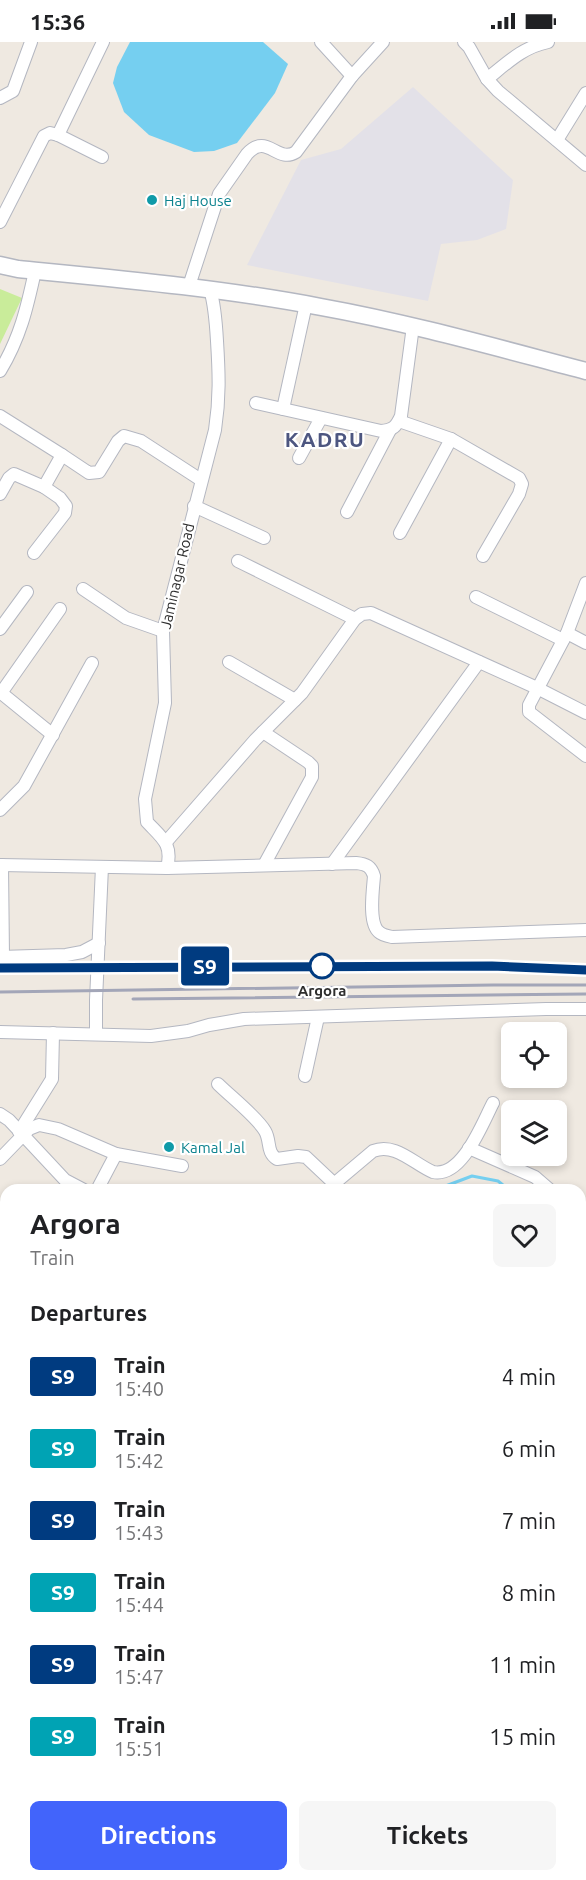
<!DOCTYPE html>
<html lang="en">
<head>
<meta charset="utf-8">
<style>
  :root { --surface:#fff; --page:#f6f6f6; --text:#202124; --muted:#757577; --accent:#4264fb }
  body { margin:0; font-family:Ubuntu,sans-serif; background:var(--page); color:var(--text); height:100vh; display:flex; flex-direction:column; font-size:22px; white-space:nowrap }
  * { box-sizing:border-box; margin:0 }
  p { font-size:20px; color:var(--muted) }
  .icon { flex:none; width:33px; height:33px; fill:none; stroke:currentColor; stroke-width:2; stroke-linecap:round; stroke-linejoin:round }
  .map { position:relative; flex:1; overflow:hidden }
  .details { position:absolute; left:0px; top:1142px; width:586px; height:698px; display:flex; flex-direction:column; background:var(--surface); border-radius:18px 18px 0 0; box-shadow:0 3px 9px #0003 }
  .details>* { flex:none }
  .badge { padding:0 12px; border-radius:4px; font-size:21px; line-height:39px }
  .controls { position:absolute; left:501px; top:980px; display:grid; gap:12px }
  .controls a { display:grid; place-items:center; width:66px; height:66px; border-radius:9px; background:var(--surface); box-shadow:0 3px 9px #0003; font-size:30px }
  .map>.badge { position:absolute; translate:-50% -50%; box-shadow:0 0 0 3px #fff }
  h2 { padding:0 30px; font-size:22px; line-height:54px }
  .round { display:grid; place-items:center; flex:none; width:63px; height:63px; border-radius:9px; background:var(--page) }
  .overview { display:flex; align-items:center; justify-content:space-between; height:102px; padding:0 30px }
  h1 { font-size:28px; font-weight:600; line-height:45px }
  .button { display:flex; gap:12px; margin-top:auto; padding:12px 30px }
  .button a { flex:1; height:69px; border-radius:9px; background:var(--accent); color:#fff; font-size:24px; font-weight:600; line-height:69px; text-align:center }
  .button a+a { background:var(--page); color:var(--text) }
  ul { padding:0; list-style:none }
  li { display:flex; align-items:center; gap:18px; height:72px; padding:0 30px }
  li div { flex:1 }
  li b { display:block; font-size:22px }
  li em { font-style:normal }
  li .badge { min-width:66px; font-weight:700; text-align:center }
  .status { display:flex; justify-content:space-between; align-items:center; height:42px; padding:0 30px; background:var(--surface); direction:ltr }
  .status svg { height:16px; fill:currentColor }
  .map>svg:first-child { display:block }
  .industrial { fill:#e3e1e8 }
  .medical { fill:#f5dfe0 }
  .forest { fill:url(#forest-crowns) }
  .pitch { fill:#c9ec9a }
  .water { fill:#75cff0 }
  .lines { fill:none; stroke-linecap:round; stroke-linejoin:round }
  .stream { stroke:#75cff0; stroke-width:3 }
  .street-casing { stroke:#b4b7c1; stroke-width:14 }
  .secondary-casing { stroke:#b4b7c1; stroke-width:19 }
  .street { stroke:#fff; stroke-width:12 }
  .secondary { stroke:#fff; stroke-width:16 }
  .rail { stroke:#a3a6b8; stroke-width:3 }
  .line-casing { stroke:#fff; stroke-width:14 }
  .line { stroke:#003b80; stroke-width:9 }
  .culture-dot { fill:#0f9aa8; stroke:#fff; stroke-width:2 }
  .stop-dot { fill:#fff; stroke:#003b80; stroke-width:3 }
  .labels { text-anchor:middle; dominant-baseline:central; stroke-width:4.5; stroke-linejoin:round; paint-order:stroke }
  .culture-label { font-size:15px; fill:#0d838f; stroke:#fff; text-anchor:start }
  .street-label { font-size:15px; fill:#2e2e2e; stroke:#fff }
  .stop-label { font-size:15px; font-weight:bold; fill:#2e2e2e; stroke:#fff }
  .district-label { font-size:21px; font-weight:bold; letter-spacing:1.5px; fill:#4d5680; stroke:#fff }
</style>
</head>
<body>
<div class="status"><b>15:36</b><svg viewBox="0 0 49 12"><path d="M0 12V9h3v3zM5 12V6h3v6zM10 12V3h3v9zM15 12V0h3v12zM26 1h20v11H26zM47 4h2v5h-2z"/></svg></div>
<div class="map">
<svg width="586" height="1838" viewBox="0 0 586 1838">
  <defs>
    <pattern id="forest-crowns" width="20" height="18" patternUnits="userSpaceOnUse" patternTransform="scale(1.5)"><rect width="20" height="18" fill="#b6e59e"/><path d="M2 6a3 3 0 1 1 6 0M12 15a3 3 0 1 1 6 0" fill="none" stroke="#9dc588"/></pattern>
  </defs>
  <rect width="100%" height="100%" fill="#efe9e1"/>
  <path class="industrial" d="M413,45L513,138L506,187L477,198L441,202L428,259L247,223L301,118L341,107Z"/>
  <path class="medical" d="M581,1765L586,1770V1831L579,1838H554L549,1833H580Z"/>
  <g class="forest">
    <path d="M581,1407L586,1413V1457L581,1462Z"/>
    <path d="M191,1833H303L305,1838H195Z"/>
  </g>
  <path class="pitch" d="M0,247L22,256L0,302Z"/>
  <path class="water" d="M130,0H263L288,22L275,51L237,101L214,109L194,110L149,93L124,70L113,41L117,25Z"/>
  <g class="lines">
    <g class="stream">
      <path d="M435,1148L472,1134L498,1139L509,1148"/>
      <path d="M580,1221L586,1220"/>
      <path d="M0,1440L6,1443"/>
    </g>
    <g class="street-casing">
      <g id="street">
        <path d="M321,0L352,34"/>
        <path d="M464,0L469,5L487,37L498,49L586,123"/>
        <path d="M487,37C507,21 523,5 548,0"/>
        <path d="M0,56L13,49L31,0"/>
        <path d="M58,93L103,0"/>
        <path d="M557,98L586,51"/>
        <path d="M0,180L44,94L50,91L58,93L102,115"/>
        <path d="M189,244L219,152L247,112C267,90 277,122 296,110L352,34L383,0"/>
        <path d="M0,329C20,296 27,266 35,229"/>
        <path d="M256,361L381,389C393,388 396,385 401,374L413,284"/>
        <path d="M283,367L306,262"/>
        <path d="M0,374L62,413L44,445L60,456L66,464L65,471L34,511"/>
        <path d="M399,379L451,397L519,436L522,442L519,452L483,514"/>
        <path d="M62,413L89,431L99,430L118,399L124,394L141,399L201,438"/>
        <path d="M299,416L321,376"/>
        <path d="M0,452L9,436L14,432L44,445"/>
        <path d="M194,464L264,496"/>
        <path d="M347,470L390,388"/>
        <path d="M400,491L451,397"/>
        <path d="M238,519L355,577"/>
        <path d="M586,541L567,591L529,663V670L586,714"/>
        <path d="M83,547L126,576L163,589"/>
        <path d="M476,555L563,598"/>
        <path d="M0,587L27,550"/>
        <path d="M567,591L586,601"/>
        <path d="M229,620L295,658"/>
        <path d="M0,650L53,693"/>
        <path d="M1,651L60,567"/>
        <path d="M263,690L308,720L312,724V735L264,823"/>
        <path d="M0,768L24,744L92,621"/>
        <path d="M166,800L255,698L302,651L355,577L362,572L371,571L537,646L586,671"/>
        <path d="M332,822L479,620"/>
        <path d="M0,823L167,826L356,821C366,822 371,824 374,834C373,848 368,881 379,890C382,893 387,894 392,895L586,888"/>
        <path d="M2,823L3,915"/>
        <path d="M167,826C173,802 162,796 147,780L145,757L165,661L163,589L215,388C220,356 219,331 217,299C216,281 215,264 210,247"/>
        <path d="M0,915L66,913L82,910L99,901"/>
        <path d="M0,990L151,994L188,989L209,983L244,977L546,967H586"/>
        <path d="M96,992V958L102,825"/>
        <path d="M305,1034L318,975"/>
        <path d="M218,1042C230,1054 257,1075 265,1089C271,1099 266,1110 277,1117L298,1114L306,1115L341,1148"/>
        <path d="M0,1072L9,1078L65,1138L84,1148"/>
        <path d="M19,1090L52,1037L53,991"/>
        <path d="M469,1106L535,1135L550,1148"/>
        <path d="M0,1117L29,1087L39,1083L58,1087L116,1112L182,1124"/>
        <path d="M335,1141L373,1109C395,1100 414,1122 433,1130C462,1136 482,1082 493,1061"/>
        <path d="M97,1148L116,1112"/>
        <path d="M580,1199L586,1202"/>
        <path d="M0,1249L6,1254"/>
        <path d="M580,1265L586,1263"/>
        <path d="M580,1322L586,1320"/>
        <path d="M0,1324L6,1314"/>
        <path d="M580,1388L586,1396"/>
        <path d="M580,1466L586,1461"/>
        <path d="M580,1514L586,1520"/>
        <path d="M0,1594L6,1585"/>
        <path d="M580,1668L586,1663"/>
        <path d="M0,1698L6,1702"/>
        <path d="M580,1745L586,1751"/>
        <path d="M0,1751L6,1755"/>
        <path d="M84,1833L88,1838"/>
        <path d="M408,1833L409,1838"/>
        <path d="M438,1833L439,1838"/>
        <path d="M453,1833L454,1838"/>
        <path d="M514,1833L515,1838"/>
        <path d="M545,1833L550,1838"/>
        <path d="M51,1838L55,1833"/>
        <path d="M362,1838L393,1833"/>
        <path d="M581,1838L586,1833"/>
      </g>
    </g>
    <g class="secondary-casing">
      <path id="secondary" d="M0,223L18,227C120,237 221,246 321,265C410,281 498,306 586,329"/>
    </g>
    <use href="#street" class="street"/>
    <use href="#secondary" class="secondary"/>
    <g class="rail">
      <path d="M0,926L492,924L586,928"/>
      <path d="M0,950L493,943H586"/>
      <path d="M133,957L586,952"/>
    </g>
  </g>
  <g class="lines">
    <g class="line-casing">
      <path id="line" d="M0,926L492,924L586,928"/>
    </g>
    <use href="#line" class="line"/>
  </g>
  <g class="culture-dot">
    <circle cx="152" cy="158" r="6"/>
    <circle cx="169" cy="1105" r="6"/>
  </g>
  <circle class="stop-dot" cx="322" cy="924" r="12"/>
  <g class="labels">
    <g class="culture-label">
      <text x="164" y="158">Haj House</text>
      <text x="181" y="1105">Kamal Jal</text>
    </g>
    <g class="street-label">
      <text transform="translate(177 534) rotate(-77)">Jaminagar Road</text>
    </g>
    <g class="stop-label">
      <text x="322" y="948">Argora</text>
    </g>
    <g class="district-label">
      <text x="325" y="397">KADRU</text>
    </g>
  </g>
</svg>
<div class="controls">
<a><svg class="icon" aria-label="locate" viewBox="0 0 24 24"><circle cx="12" cy="12" r="6"/><path d="M12 2v4M12 18v4M2 12h4M18 12h4"/></svg></a>
<a><svg class="icon" aria-label="layers" viewBox="0 0 24 24"><path d="M12 4l9 5-9 5-9-5zM3 14l9 5 9-5"/></svg></a>
</div>
<b class="badge" style="left:205px;top:924px;background:#003b80;color:#fff">S9</b>
<section class="details">
<div class="overview"><div><h1>Argora</h1><p>Train</p></div><a class="round"><svg class="icon" aria-label="heart" viewBox="0 0 24 24"><path d="M12 20l-8-8c-3-5 5-10 8-4 3-6 11-1 8 4z"/></svg></a></div>
<h2>Departures</h2>
<ul>
<li><span class="badge" style="background:#003b80;color:#fff">S9</span><div><b>Train</b><p>15:40</p></div><em>4 min</em></li>
<li><span class="badge" style="background:#00a3b4;color:#fff">S9</span><div><b>Train</b><p>15:42</p></div><em>6 min</em></li>
<li><span class="badge" style="background:#003b80;color:#fff">S9</span><div><b>Train</b><p>15:43</p></div><em>7 min</em></li>
<li><span class="badge" style="background:#00a3b4;color:#fff">S9</span><div><b>Train</b><p>15:44</p></div><em>8 min</em></li>
<li><span class="badge" style="background:#003b80;color:#fff">S9</span><div><b>Train</b><p>15:47</p></div><em>11 min</em></li>
<li><span class="badge" style="background:#00a3b4;color:#fff">S9</span><div><b>Train</b><p>15:51</p></div><em>15 min</em></li>
</ul>
<div class="button"><a>Directions</a><a>Tickets</a></div>
</section>
</div>
</body>
</html>
